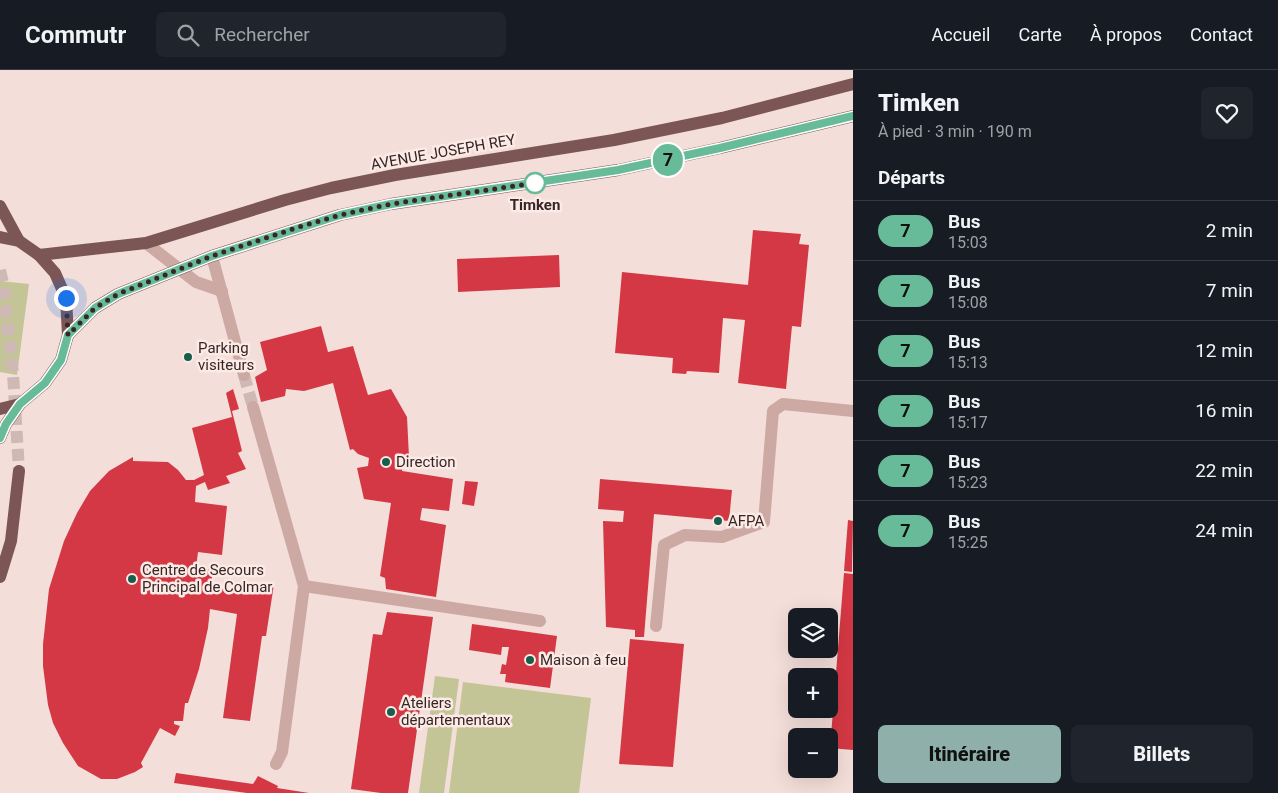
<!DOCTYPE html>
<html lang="fr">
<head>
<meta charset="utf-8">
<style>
  :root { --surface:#171b24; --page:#20242c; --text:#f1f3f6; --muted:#9ea1a6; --line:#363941; --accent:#8fb0aa }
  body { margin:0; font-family:Roboto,sans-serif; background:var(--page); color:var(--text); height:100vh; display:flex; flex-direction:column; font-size:19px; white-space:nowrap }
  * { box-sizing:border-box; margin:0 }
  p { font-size:16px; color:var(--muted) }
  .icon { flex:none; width:28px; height:28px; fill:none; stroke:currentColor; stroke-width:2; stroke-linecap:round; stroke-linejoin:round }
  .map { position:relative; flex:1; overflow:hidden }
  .details { display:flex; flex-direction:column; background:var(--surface); width:425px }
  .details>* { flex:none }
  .badge { padding:0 10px; border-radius:16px; font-size:18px; line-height:32px }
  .buttons { position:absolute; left:788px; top:538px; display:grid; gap:10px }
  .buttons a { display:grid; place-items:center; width:50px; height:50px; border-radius:8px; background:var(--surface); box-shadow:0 5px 20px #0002; font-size:25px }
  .you { position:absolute; width:25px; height:25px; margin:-12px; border:4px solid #fff; border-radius:50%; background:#1a73e8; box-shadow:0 0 0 8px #1a73e833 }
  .map>.badge { position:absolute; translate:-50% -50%; box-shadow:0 0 0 2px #fff }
  h2 { padding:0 25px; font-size:19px; line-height:45px }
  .round { display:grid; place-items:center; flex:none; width:52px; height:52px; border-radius:8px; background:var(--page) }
  .head { display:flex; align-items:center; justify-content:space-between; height:85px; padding:0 25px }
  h1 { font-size:24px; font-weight:800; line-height:38px }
  .action { display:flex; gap:10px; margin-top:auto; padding:10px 25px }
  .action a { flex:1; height:58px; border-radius:8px; background:var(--accent); color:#111; font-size:20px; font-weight:800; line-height:58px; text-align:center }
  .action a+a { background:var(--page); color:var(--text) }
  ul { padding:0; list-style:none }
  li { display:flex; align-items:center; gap:15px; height:60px; padding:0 25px; border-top:1px solid var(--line) }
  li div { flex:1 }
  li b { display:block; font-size:19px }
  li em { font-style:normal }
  li .badge { min-width:55px; font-weight:700; text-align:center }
  header { display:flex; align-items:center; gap:30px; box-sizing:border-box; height:70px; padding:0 25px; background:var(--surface); border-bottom:1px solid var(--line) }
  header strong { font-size:24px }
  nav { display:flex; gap:28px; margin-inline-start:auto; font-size:18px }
  .search { width:350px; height:45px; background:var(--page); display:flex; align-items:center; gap:12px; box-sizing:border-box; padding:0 18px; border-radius:8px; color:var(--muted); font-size:19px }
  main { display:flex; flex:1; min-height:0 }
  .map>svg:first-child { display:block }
  .green { fill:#c4c597 }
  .building { fill:#d33844 }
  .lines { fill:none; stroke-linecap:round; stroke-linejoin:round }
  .minor-tunnel { stroke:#ceb9b5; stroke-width:12; stroke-dasharray:12 6; stroke-linecap:butt }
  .major-tunnel { stroke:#ceb9b5; stroke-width:12; stroke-dasharray:12 6; stroke-linecap:butt }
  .minor { stroke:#cda9a3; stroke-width:12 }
  .major { stroke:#7b5655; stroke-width:12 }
  .line-casing { stroke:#fff; stroke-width:11 }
  .line { stroke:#68bb99; stroke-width:8 }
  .walk { stroke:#382626; stroke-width:5; stroke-dasharray:0 9 }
  .stop-dot { fill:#fff; stroke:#68bb99; stroke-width:2.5 }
  .poi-dot { fill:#175e4c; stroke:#fbeae5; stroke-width:2 }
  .labels { text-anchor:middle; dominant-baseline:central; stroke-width:5; stroke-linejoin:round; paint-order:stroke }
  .street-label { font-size:15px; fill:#382626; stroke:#fbeae5 }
  .stop-label { font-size:15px; font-weight:bold; fill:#382626; stroke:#fbeae5 }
  .poi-label { font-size:15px; fill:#382626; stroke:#fbeae5; text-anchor:start }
</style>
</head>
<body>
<header>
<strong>Commutr</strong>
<div class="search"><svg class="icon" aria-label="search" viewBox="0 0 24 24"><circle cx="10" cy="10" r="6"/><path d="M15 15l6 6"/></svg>Rechercher</div>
<nav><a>Accueil</a><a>Carte</a><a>À propos</a><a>Contact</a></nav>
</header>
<main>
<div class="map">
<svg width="853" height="723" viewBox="0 0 853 723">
  <rect width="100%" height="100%" fill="#f4ded9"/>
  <g class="green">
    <path d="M0,211L29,214L17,305L0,302Z"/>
    <path d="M435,606L459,609L444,723H419Z"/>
    <path d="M463,612L591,628L579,723H449Z"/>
  </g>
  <g class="building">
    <path d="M753,160L801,164L799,174L809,175L801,257L792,256L786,319L738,313L745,250L723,248L719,303L687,301L686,304L672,303L673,288L615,283L622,202L748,215Z"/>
    <path d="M559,185L560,217L458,222L457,189Z"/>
    <path d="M321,256L328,282L353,276L368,325L391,319L407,347L409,387L403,389L402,401L453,409L449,441L422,438L420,450L446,455L436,527L386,519L385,508L380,506L391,433L364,429L357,398L368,396L369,388L358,384L353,379L350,380L333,313L304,321L286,319L285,326L261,332L255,307L267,300L260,272Z"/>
    <path d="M233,319L239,339L232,341L242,381L238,383L246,399L226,406L230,413L208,420L205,412L196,416L195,432L227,436L222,485L198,482L196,498L212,500V519H232L231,515L274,514L266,566H262L250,651L223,648L237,544L210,539L208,558L199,599L188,633H185L183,651H174V654L180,656L175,666L160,658L141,693L143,697L135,702L117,709H101L78,696L63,673L53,653L48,635L43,596V574L49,519L64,471L77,443L90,421L109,401L133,387V391L168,392L178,400L186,410H194L204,405L192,358L232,347L226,323Z"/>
    <path d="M600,409L732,420L729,451L654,444L644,567H635V560L606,557L603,451L623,452L624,441L598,439Z"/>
    <path d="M465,411L478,412L474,436L462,434Z"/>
    <path d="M848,450L853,451L852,502L844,501Z"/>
    <path d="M844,503L853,504V680L830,678Z"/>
    <path d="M387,542L433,547L408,723H381L351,719L373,564L382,565Z"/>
    <path d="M472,554L557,566L550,618L505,612L506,604H500L502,594L506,595L509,577H502L501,585L469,580Z"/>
    <path d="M630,569L684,574L673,697L619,694Z"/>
    <path d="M176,703L253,714L258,706L278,716L277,718L309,723H247L174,713Z"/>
  </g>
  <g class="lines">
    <path class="minor-tunnel" d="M244,305L253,337"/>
    <path class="major-tunnel" d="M0,200L3,213L13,303L19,401"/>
    <g class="minor">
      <path d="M146,173L196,212L222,221"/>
      <path d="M212,186L244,305"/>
      <path d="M253,337L304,516L540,551"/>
      <path d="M656,556L664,475L685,465L722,467L764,452L773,341L783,334L853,341"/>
      <path d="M276,694L282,682L304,516"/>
    </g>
    <g class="major">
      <path d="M0,136L19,171"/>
      <path d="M0,167L19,171L39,185L55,203L66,228L68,265L61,290L45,313L20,334L0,339"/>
      <path d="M39,185L146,173L285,130L331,118L395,105L614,70L722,48L853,14"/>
      <path d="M68,265L95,238L118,224L212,186L340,145L391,134L618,100L720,78L853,46"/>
      <path d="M0,368L6,354L20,334"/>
      <path d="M0,507L11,471L19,401"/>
    </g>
  </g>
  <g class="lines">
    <g class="line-casing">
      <path id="line" d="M0,368L6,354L20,334L45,313L61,290L68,265L95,238L118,224L212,186L340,145L391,134L618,100L720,78L853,46"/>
    </g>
    <use href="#line" class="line"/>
    <path class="walk" d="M66,228L68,265L95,238L118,224L212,186L299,157L340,145L391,134L542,112L535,113"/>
  </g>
  <circle class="stop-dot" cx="535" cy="113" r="10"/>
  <g class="poi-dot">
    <circle cx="188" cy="287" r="5"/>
    <circle cx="386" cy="392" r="5"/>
    <circle cx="718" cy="451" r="5"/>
    <circle cx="132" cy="509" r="5"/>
    <circle cx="530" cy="590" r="5"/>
    <circle cx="391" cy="642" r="5"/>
  </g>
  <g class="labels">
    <g class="street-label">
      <text transform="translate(443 82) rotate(-10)">AVENUE JOSEPH REY</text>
    </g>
    <g class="stop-label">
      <text x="535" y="135">Timken</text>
    </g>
    <g class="poi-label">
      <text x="198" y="278">Parking<tspan x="198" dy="17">visiteurs</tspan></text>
      <text x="396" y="392">Direction</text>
      <text x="728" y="451">AFPA</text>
      <text x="142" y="500">Centre de Secours<tspan x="142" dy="17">Principal de Colmar</tspan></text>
      <text x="540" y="590">Maison à feu</text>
      <text x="401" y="633">Ateliers<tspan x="401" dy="17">départementaux</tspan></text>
    </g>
  </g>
</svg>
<div class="buttons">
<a><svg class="icon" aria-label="layers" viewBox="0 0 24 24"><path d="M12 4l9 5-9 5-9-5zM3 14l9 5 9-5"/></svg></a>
<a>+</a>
<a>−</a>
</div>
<div class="you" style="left:66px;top:228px"></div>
<b class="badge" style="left:668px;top:90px;background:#68bb99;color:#111">7</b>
</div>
<section class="details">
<div class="head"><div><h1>Timken</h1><p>À pied · 3 min · 190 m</p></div><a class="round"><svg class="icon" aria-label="heart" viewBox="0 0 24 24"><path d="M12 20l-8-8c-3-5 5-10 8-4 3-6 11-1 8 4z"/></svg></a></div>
<h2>Départs</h2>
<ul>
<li><span class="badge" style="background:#68bb99;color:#111">7</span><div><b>Bus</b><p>15:03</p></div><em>2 min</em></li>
<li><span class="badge" style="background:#68bb99;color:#111">7</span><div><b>Bus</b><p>15:08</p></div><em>7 min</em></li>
<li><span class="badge" style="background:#68bb99;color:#111">7</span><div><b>Bus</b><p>15:13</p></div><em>12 min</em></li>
<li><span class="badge" style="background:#68bb99;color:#111">7</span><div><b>Bus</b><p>15:17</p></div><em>16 min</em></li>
<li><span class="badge" style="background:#68bb99;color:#111">7</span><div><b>Bus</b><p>15:23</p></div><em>22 min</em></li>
<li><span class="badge" style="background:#68bb99;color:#111">7</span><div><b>Bus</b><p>15:25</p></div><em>24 min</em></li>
</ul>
<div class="action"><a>Itinéraire</a><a>Billets</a></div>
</section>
</main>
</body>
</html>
